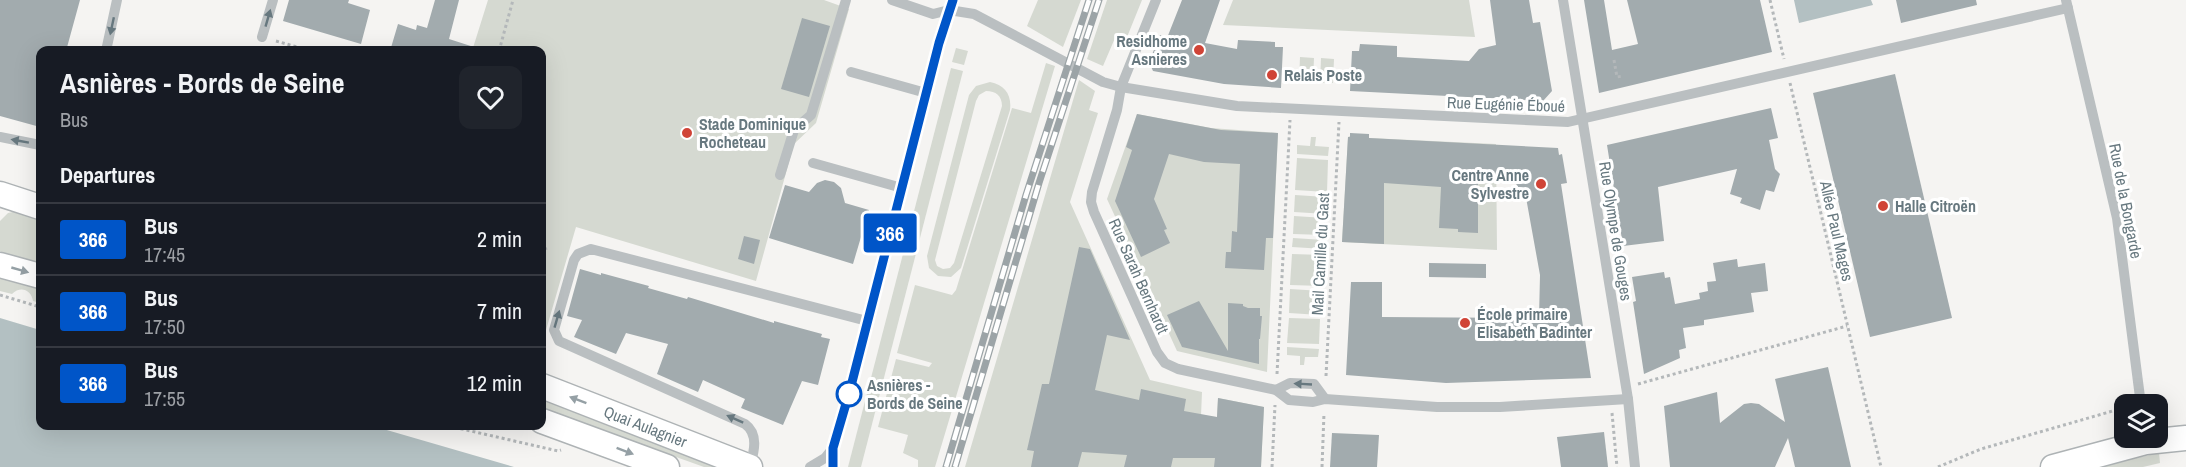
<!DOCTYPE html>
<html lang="en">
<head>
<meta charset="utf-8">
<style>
  :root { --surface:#171b24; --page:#20242c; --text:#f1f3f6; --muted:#9ea1a6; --line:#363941 }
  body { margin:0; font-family:"Archivo Narrow",sans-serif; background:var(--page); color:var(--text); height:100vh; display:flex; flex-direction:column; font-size:22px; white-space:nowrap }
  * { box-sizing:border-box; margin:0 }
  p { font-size:20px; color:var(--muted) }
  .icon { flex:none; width:33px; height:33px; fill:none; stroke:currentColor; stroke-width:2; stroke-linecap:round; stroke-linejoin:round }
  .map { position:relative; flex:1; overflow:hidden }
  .sheet { position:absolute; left:36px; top:46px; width:510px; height:384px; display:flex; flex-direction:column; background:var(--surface); border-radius:12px; box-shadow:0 6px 24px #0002 }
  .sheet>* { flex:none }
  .badge { padding:0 12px; border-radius:4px; font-size:21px; line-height:39px }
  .buttons { position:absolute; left:2114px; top:394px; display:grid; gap:12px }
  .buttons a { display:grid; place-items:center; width:54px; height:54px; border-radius:12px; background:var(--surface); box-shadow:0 6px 24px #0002; font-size:30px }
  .map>.badge { position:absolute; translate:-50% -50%; box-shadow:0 0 0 3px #fff }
  h2 { padding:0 24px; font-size:22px; line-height:54px }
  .round { display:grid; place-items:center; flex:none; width:63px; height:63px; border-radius:12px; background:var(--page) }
  .headline { display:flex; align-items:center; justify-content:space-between; height:102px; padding:0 24px }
  h1 { font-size:28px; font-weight:700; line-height:45px }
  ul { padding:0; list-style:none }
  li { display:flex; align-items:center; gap:18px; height:72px; padding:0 24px; border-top:2px solid var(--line) }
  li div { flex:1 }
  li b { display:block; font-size:22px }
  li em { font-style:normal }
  li .badge { min-width:66px; font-weight:700; text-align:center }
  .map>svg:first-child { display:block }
  .green { fill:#d5d9d1; fill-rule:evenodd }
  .water { fill:#b3c0c2 }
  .building { fill:#a2abae }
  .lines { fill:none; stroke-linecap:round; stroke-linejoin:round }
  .major-casing { stroke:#aeb3b5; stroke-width:27 }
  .path { stroke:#b4b8ba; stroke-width:3; stroke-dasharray:3 3; stroke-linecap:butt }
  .minor { stroke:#babfc1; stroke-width:10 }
  .major { stroke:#fff; stroke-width:24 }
  .rail-casing { stroke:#9ca4a7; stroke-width:7 }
  .rail { stroke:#fff; stroke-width:4.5; stroke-dasharray:14; stroke-linecap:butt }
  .oneway { fill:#67787f }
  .oneway2 { fill:#95a0a5 }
  .line-casing { stroke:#fff; stroke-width:14 }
  .line { stroke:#0055c8; stroke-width:9 }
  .poi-dot { fill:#d04437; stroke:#fff; stroke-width:2 }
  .stop-dot { fill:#fff; stroke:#0055c8; stroke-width:3 }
  .labels { text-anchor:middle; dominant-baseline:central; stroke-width:6; stroke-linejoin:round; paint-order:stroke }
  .poi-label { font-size:16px; font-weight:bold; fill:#67787f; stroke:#fff; text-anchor:start }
  .street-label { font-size:16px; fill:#67787f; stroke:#fff }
  .stop-label { font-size:16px; font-weight:bold; fill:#67787f; stroke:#fff; text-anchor:start }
</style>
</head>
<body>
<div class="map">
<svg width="2186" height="467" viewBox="0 0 2186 467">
  <rect width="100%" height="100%" fill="#f5f4f2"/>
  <g class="green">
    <path d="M488,0H824L849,9L816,123L794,144L756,281L576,227L544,337L542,336V51H472Z"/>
    <path d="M1038,0H1081L1063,47L1027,26Z"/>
    <path d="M1107,0H1142L1125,42L1115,38L1103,66L1087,59Z"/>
    <path d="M1233,0H1469L1475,37L1223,25Z"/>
    <path d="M956,48L968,51L964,65L952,62Z"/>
    <path d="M1300,57L1314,58L1313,82H1299Z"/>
    <path d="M1321,58L1334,59L1333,83H1320Z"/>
    <path d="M1046,63L1055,66L935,467H918V460L903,453L908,435L878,427L896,359L929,367L932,363L897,353L915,285L952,295L956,290L1012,108L1031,113Z"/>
    <path d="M951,68L963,71L861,467H848Z"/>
    <path d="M1079,80L1095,91L1089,110L1098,113L1070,202L1150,380L1202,392L1201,416L1217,417L1218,398L1264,407L1261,467H965Z"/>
    <path d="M990,82C1005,85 1012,95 1010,110L961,268L951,277L938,276L929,268L927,256L969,95L976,86ZM986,91C996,91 1002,96 1002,106L954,263L950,268L943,269L937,266L935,260L976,101L979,95Z"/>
    <path d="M1137,114L1211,128L1278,133L1267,372L1177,351L1107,199Z"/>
    <path d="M1350,133L1369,138L1496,144L1497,250L1342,242L1348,137L1350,136Z"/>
    <path d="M1311,137H1316L1315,146L1329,147L1328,156L1297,154V145L1310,146Z"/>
    <path d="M1297,158L1328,160L1327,192L1295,190Z"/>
    <path d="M1295,195L1326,197V214L1294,212Z"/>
    <path d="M17,211L40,216V267L7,257L0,251V221L8,213Z"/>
    <path d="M1294,216L1325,218L1324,235L1293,234Z"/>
    <path d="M1293,238L1324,240V249L1292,247Z"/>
    <path d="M1292,254L1323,255L1322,286L1290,285Z"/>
    <path d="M0,275L40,287V303L33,301C31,289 20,286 12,294L0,291Z"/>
    <path d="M1290,289L1322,291L1320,315L1289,313Z"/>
    <path d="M1289,318L1320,319L1319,344L1287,343Z"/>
    <path d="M1287,347L1319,349L1318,357H1305L1304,365H1300V356L1287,355Z"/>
    <path d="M542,397L719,467H704L542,409Z"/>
    <path d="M2159,453L2160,463L2143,467H2095Z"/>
  </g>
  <g class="water">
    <path d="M1794,0H1871L1873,5L1799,23Z"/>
    <path d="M0,318L40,330V426H373L514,467H0Z"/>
  </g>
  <g class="building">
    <path d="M0,0H80L66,51H40V127L0,116Z"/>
    <path d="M289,0H349L348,3L370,10L361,44L283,21Z"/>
    <path d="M435,0H459L449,39L477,48L476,51H390L398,24L416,30L417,25L427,28Z"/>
    <path d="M1182,0H1220L1205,43L1237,49L1238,40L1275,42V47H1283L1281,88L1224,84L1153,71L1149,62L1160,35L1167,38Z"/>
    <path d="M1490,0H1529L1533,23L1540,22L1552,91L1543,101L1350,91L1352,51H1359L1360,44L1397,46V57L1469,61L1479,49L1496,45Z"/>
    <path d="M1584,0H1604L1612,50L1638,44L1627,0H1760L1772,52L1599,93Z"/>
    <path d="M1896,0H1976L1977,5L1901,23Z"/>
    <path d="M802,18L830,26L809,97L781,89Z"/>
    <path d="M1895,74L1952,318L1870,337L1813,93Z"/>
    <path d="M1771,108L1778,138L1769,140L1775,169L1780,174L1774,192L1766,190L1760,210L1740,203L1742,198L1730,194L1737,169L1658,187L1664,241L1623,246L1607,145Z"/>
    <path d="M1137,114L1221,130L1278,133L1273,238H1266L1264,270L1225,268L1226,252H1231L1232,231L1237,232L1240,164L1204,162L1169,154L1154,199L1167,229L1164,230L1170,243L1141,257L1115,201L1132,150L1126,147Z"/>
    <path d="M1350,133L1369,134V138L1558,148L1559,155L1562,154L1567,183L1561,184L1591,378L1446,383L1346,375L1351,282H1382V317L1539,318L1540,275L1525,192L1519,189L1515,182L1478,179V233L1458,232V229L1439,228L1441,187L1384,183V244L1342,242L1348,137H1350Z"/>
    <path d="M825,180L834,182L841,188L845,203L869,210L853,264L769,238L785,185L809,192L817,183Z"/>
    <path d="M744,236L760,240L754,264L738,259Z"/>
    <path d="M1079,247L1090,249L1130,340L1107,335L1095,390L1139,400L1141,389L1186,399L1184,411L1217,417L1218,398L1264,407L1261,467H1214L1215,458H1173L1171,467H1124L1127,455L1082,452L1078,467H1031L1034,451L1027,450L1042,384H1049Z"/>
    <path d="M1737,259L1738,267L1765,263L1768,291L1751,293L1754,312L1704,320V325L1683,328L1686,348L1679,350L1680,358L1644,374L1633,302L1636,301L1632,277L1664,272L1665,278L1670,277L1675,304L1700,299L1699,293L1708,291L1707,282L1716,281L1713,263Z"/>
    <path d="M1429,263L1486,264V278L1429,277Z"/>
    <path d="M580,269L601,275V273L649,286L648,288L687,299L688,297L774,323V321L822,334L821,337L830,339L818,385L802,381L783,425L741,408L745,399L703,380L698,392L657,374L668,344L626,333L616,354L574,337L582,320L567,316Z"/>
    <path d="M1199,301L1228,351V303L1243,304V306L1248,308H1260V316H1262L1260,339H1259V364L1182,347L1167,315Z"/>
    <path d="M1828,367L1851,467H1795L1788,438L1775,467H1670L1664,406L1717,392L1720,423L1744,404L1751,403L1759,404L1785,422L1775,379Z"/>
    <path d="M1604,432L1608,467H1561L1557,437Z"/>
    <path d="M1332,433L1379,435L1377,467H1330Z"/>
  </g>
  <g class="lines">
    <g class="major-casing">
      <g id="major">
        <path d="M0,194L40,207"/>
        <path d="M0,265L40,276"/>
        <path id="s1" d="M542,386L750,467"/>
        <path d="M542,421L667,467"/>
        <path d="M2053,467L2146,442L2186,438"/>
      </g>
    </g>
    <g class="path">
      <path d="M1770,0L1784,59"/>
      <path d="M276,41L311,51"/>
      <path d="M499,51L513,0"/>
      <path d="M1614,60L1617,77L1623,76"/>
      <path d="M1790,83L1881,467"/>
      <path d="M542,236L546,250"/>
      <path d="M0,295L40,307"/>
      <path d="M1277,374L1290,120"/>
      <path d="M1326,376L1339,122"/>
      <path d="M1638,384L1847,326"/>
      <path d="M1612,413L1617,467"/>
      <path d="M449,426L558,451L561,450"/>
      <path d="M1272,467L1275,405"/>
      <path d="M1322,467L1324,413"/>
      <path d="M1938,467L1981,449L2123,408"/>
    </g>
    <g class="minor">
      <path d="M892,0L933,14L949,10L974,14L1103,82L1121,87L1237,106L1568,122L2068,8"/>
      <path d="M1156,0L1121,87L1117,110L1092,192L1091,202L1094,212L1157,352L1165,363L1178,369L1276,390L1289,400L1313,402L1325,399L1437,407H1500L1628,399"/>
      <path d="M1563,0L1628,399L1635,467"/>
      <path d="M2066,0L2117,218L2141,405"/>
      <path d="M262,37L273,0"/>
      <path d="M106,51L117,0"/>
      <path d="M851,72L926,93"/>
      <path d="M0,137L40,145"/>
      <path d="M813,163L902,188"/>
      <path d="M780,175L794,130L811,115L846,0"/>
      <path d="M1276,390L1290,383L1314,384L1325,399"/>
      <path d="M2157,426L2172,437"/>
      <path d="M750,467C754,452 759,434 745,424L559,341L554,330L574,260L578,254L591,249L867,321"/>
      <path d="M810,467L825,458L833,448"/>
      <path d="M833,467V448L850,390L939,43L953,0"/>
    </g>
    <use href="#major" class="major"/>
    <g class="rail-casing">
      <g id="rail">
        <path d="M946,467L1026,195L1089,0"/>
        <path d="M955,467L1039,183L1099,0"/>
      </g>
    </g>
    <use href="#rail" class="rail"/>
  </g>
  <defs><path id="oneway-solid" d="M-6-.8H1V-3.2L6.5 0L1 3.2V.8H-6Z" transform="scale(1.5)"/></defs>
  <g class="oneway">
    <use href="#oneway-solid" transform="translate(268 18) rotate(-74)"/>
    <use href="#oneway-solid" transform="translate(112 26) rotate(102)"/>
    <use href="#oneway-solid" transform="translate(20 141) rotate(-170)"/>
    <use href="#oneway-solid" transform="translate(557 319) rotate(-74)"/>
    <use href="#oneway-solid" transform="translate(1303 384) rotate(-177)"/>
    <use href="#oneway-solid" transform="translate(735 419) rotate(-156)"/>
  </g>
  <g class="oneway2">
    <use href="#oneway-solid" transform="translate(20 270) rotate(16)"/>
    <use href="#oneway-solid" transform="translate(578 400) rotate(-159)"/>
    <use href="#oneway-solid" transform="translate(625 451) rotate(21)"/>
  </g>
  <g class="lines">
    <g class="line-casing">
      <path id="line" d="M833,467V448L850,390L939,43L953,0"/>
    </g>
    <use href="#line" class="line"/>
  </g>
  <g class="poi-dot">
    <circle cx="1199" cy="50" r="6"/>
    <circle cx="1272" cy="75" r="6"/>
    <circle cx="687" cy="133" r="6"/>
    <circle cx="1541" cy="184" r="6"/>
    <circle cx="1883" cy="206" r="6"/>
    <circle cx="1465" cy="323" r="6"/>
  </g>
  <circle class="stop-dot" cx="849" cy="394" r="12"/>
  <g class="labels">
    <g class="poi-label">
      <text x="1187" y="41" text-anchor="end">Residhome<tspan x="1187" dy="18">Asnieres</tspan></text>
      <text x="1284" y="75">Relais Poste</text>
      <text x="699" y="124">Stade Dominique<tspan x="699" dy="18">Rocheteau</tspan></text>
      <text x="1529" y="175" text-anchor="end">Centre Anne<tspan x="1529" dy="18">Sylvestre</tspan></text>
      <text x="1895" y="206">Halle Citroën</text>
      <text x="1477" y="314">École primaire<tspan x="1477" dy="18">Elisabeth Badinter</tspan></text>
    </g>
    <g class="street-label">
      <text transform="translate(1506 104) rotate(2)">Rue Eugénie Éboué</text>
      <text transform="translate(2126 201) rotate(79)">Rue de la Bongarde</text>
      <text transform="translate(1616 231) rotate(81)">Rue Olympe de Gouges</text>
      <text transform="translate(1837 231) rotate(77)">Allée Paul Mages</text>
      <text transform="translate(1320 254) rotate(-87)">Mail Camille du Gast</text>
      <text transform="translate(1139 276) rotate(66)">Rue Sarah Bernhardt</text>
      <text stroke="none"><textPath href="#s1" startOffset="111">Quai Aulagnier</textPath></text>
    </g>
    <g class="stop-label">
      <text x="867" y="385">Asnières -<tspan x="867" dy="18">Bords de Seine</tspan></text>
    </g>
  </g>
</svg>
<div class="buttons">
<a><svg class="icon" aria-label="layers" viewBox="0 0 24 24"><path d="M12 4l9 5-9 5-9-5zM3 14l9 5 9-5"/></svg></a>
</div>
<b class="badge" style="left:890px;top:233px;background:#0055c8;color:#fff">366</b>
<section class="sheet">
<div class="headline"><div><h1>Asnières - Bords de Seine</h1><p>Bus</p></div><a class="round"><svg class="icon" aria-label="heart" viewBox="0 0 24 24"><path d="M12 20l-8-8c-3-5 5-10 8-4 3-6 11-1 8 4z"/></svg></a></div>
<h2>Departures</h2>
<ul>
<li><span class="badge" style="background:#0055c8;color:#fff">366</span><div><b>Bus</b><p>17:45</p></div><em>2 min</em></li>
<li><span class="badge" style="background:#0055c8;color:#fff">366</span><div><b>Bus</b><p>17:50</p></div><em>7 min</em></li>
<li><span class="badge" style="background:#0055c8;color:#fff">366</span><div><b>Bus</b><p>17:55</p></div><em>12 min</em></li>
</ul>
</section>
</div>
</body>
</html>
